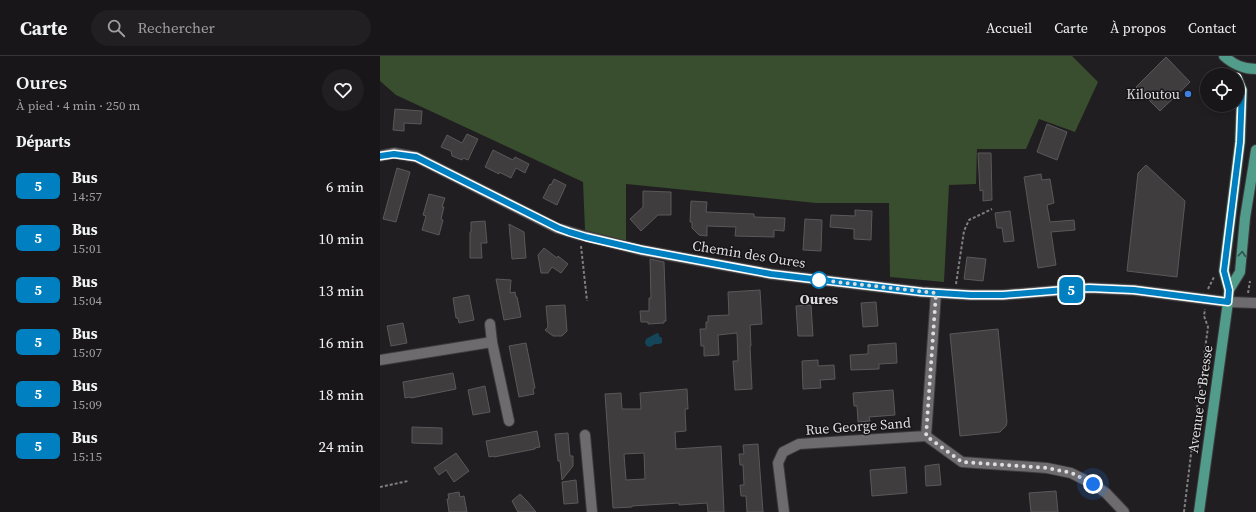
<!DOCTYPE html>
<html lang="fr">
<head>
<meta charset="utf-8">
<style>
  :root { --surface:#181618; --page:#211f21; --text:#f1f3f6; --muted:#9f9fa2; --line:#363537 }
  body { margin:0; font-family:"Source Serif 4",serif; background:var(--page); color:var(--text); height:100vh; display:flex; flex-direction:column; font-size:15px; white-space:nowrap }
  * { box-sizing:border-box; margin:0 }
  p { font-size:13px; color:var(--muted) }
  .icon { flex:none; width:22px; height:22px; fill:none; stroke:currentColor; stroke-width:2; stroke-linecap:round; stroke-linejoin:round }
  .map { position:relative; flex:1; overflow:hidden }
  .side { display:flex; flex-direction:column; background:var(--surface); width:380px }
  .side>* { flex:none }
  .badge { padding:0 8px; border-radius:6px; font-size:14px; line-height:26px }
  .controls { position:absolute; left:820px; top:12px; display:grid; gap:8px }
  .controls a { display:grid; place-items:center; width:44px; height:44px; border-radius:50%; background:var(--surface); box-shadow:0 2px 6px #0003,0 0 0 1px var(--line); font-size:20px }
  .you { position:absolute; width:20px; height:20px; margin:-10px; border:3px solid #fff; border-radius:50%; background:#1a73e8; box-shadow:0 0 0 6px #1a73e833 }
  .map>.badge { position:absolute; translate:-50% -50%; box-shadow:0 0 0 2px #fff }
  h2 { padding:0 16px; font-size:15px; line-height:36px }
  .round { display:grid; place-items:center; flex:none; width:42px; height:42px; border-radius:21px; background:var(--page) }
  .head { display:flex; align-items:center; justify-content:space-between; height:68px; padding:0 16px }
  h1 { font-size:19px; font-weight:600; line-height:30px }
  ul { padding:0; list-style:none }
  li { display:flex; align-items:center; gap:12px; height:52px; padding:0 16px }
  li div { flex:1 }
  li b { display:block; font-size:15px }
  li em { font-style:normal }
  li .badge { min-width:44px; font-weight:700; text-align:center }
  header { display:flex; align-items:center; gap:24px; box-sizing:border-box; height:56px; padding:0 20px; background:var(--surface); border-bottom:1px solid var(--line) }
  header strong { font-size:19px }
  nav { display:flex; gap:22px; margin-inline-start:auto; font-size:14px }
  .search { width:280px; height:36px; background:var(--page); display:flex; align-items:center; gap:10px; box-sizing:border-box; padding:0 14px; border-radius:22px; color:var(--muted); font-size:15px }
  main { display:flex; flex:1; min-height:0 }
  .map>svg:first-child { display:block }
  .green { fill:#394d2f }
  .water { fill:#144559 }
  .building { fill:#403d3e; stroke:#5b5859; fill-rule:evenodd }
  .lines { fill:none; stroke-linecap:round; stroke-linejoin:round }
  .minor-casing { stroke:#3d3b3d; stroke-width:12 }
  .major-casing { stroke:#3d3b3d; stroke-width:12 }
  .path { stroke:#807f80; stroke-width:2; stroke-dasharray:3 2; stroke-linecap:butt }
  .minor { stroke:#6d6b6d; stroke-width:10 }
  .major { stroke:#519c8a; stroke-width:10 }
  .oneway { stroke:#31524b }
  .line-casing { stroke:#fff; stroke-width:9 }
  .line { stroke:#0080c0; stroke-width:6 }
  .walk { stroke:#deddde; stroke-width:4; stroke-dasharray:0 7.2 }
  .shop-dot { fill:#3f7fe0; stroke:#171517; stroke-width:1.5 }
  .stop-dot { fill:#fff; stroke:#0080c0; stroke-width:2 }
  .labels { text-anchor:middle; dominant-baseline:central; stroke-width:3; stroke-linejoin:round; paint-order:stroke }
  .poi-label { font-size:14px; fill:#deddde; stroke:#171517; text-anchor:end }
  .street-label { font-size:14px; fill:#deddde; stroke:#171517 }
  .stop-label { font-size:14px; font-weight:bold; fill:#deddde; stroke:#171517 }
</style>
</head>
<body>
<header>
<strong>Carte</strong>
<div class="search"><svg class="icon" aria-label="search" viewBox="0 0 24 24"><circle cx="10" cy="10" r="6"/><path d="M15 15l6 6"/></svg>Rechercher</div>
<nav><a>Accueil</a><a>Carte</a><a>À propos</a><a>Contact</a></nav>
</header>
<main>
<section class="side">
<div class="head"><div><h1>Oures</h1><p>À pied · 4 min · 250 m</p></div><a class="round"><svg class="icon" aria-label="heart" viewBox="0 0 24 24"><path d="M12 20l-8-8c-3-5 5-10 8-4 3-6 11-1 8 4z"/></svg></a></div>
<h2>Départs</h2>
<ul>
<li><span class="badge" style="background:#0080c0;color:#fff">5</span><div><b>Bus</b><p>14:57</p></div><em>6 min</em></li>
<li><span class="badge" style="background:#0080c0;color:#fff">5</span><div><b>Bus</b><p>15:01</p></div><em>10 min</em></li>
<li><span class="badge" style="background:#0080c0;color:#fff">5</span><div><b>Bus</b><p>15:04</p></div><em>13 min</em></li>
<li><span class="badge" style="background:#0080c0;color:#fff">5</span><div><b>Bus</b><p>15:07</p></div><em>16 min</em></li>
<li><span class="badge" style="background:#0080c0;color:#fff">5</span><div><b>Bus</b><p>15:09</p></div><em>18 min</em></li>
<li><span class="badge" style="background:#0080c0;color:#fff">5</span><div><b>Bus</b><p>15:15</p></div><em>24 min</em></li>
</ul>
</section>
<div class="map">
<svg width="876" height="456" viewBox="0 0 876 456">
  <rect width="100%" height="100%" fill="#201e20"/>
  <path class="green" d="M0,0H692L718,26L695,76L659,63L646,93H597L596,128L569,129L564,226L510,221L509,147H436L246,128V186L205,174L203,126L16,39L0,25Z"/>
  <path class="water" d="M277,277L279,278V280L282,282V287L279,288H275L270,291L267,290L265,287L266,283Z"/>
  <g class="building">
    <path d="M786,1L810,26L780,55L756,31Z"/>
    <path d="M15,53L42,55L41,68L24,67V75L13,74Z"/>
    <path d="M667,68L687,76L677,104L657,96Z"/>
    <path d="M87,78L98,83L88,104L83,102L82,104L72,100L71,95L61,91L67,79L82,87Z"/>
    <path d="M113,94L133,104L135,101L149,108L145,117L136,112L131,122L119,116V118L105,111Z"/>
    <path d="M598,97H611L612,144L603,145V134L600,135Z"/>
    <path d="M766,109L805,145L797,221L747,215L758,117Z"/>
    <path d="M17,112L30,116L16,166L3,163Z"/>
    <path d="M661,118L662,124L670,123L674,147L667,149L670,166L694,164L695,174L671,176L676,209L658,212L644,121Z"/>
    <path d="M174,123L186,129L177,149L163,142L170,128L171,129Z"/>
    <path d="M263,135L291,136V159H278L261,175L250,163L263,151Z"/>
    <path d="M49,138L65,142L62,151H64L61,163L63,164L59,179L42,174L46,160L43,159Z"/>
    <path d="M311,145L327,146L326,156L374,158V161L405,162L404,175L394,174V181L355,180L356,171L327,170V180L319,179L312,172V166H310Z"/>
    <path d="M475,154L492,155L491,184L474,183V173L450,171L451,159L475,160Z"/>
    <path d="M630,155L634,185L624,186L622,172H617L615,157Z"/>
    <path d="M425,163L442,164L441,195L423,194Z"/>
    <path d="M105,165L107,187H101L102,202H90V176H91V166Z"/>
    <path d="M129,168L144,176L146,202L132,203Z"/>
    <path d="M164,192L177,202L178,200L188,208L181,217L172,211L168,217H161L158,199Z"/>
    <path d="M587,201L606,203L603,225L584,223Z"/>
    <path d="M270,203L284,206L286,265H284V267L268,268V266H261L260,255H269V242H271Z"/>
    <path d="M116,223L131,224L130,237L135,236L136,241H137L141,261L124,264Z"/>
    <path d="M380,234L382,268L370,269L371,290H370L372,333L355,334L353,305H358L357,277L338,279L339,299L324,300V290H321L320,273H326V266H328V260L349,259L348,236Z"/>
    <path d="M89,239L94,264L79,267L78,262H76L73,242Z"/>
    <path d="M496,246L498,270L483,271L481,247Z"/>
    <path d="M185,249L187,275L182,280H173L165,274L168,271L166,250Z"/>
    <path d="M430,249H431L433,280H418L416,250Z"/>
    <path d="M23,267L27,287L11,290L7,270Z"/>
    <path d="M618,273L627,366L626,370L620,376L580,380L570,278Z"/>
    <path d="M146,287L155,332L153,333L154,338L139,341L129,290Z"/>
    <path d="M516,287L517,307L499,308V313L471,314L470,299L488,298V289Z"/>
    <path d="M438,304V310L454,309L455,323L440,324L441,332L423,333L422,305Z"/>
    <path d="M73,317L76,333L31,342L30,341L25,342L23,326Z"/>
    <path d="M105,330L110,356L93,359L88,334Z"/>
    <path d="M307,333L308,353H305L306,375L295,376L296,393L341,390L344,456H328L327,447L299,449V447L252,450V451L233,452L225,338L241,337L242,353H261L260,337ZM264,397L265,423L246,424L244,398Z"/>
    <path d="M513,334L515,359L489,361L490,365L478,366L477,350H474L473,337Z"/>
    <path d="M32,371L62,372V388L32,387Z"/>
    <path d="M157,375L160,391L155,392V393L114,401V400L109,401L106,385Z"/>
    <path d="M188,377L190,400H193V410L182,424L180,405H178L175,378Z"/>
    <path d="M378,388L383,456H367L366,440H361L360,429H364L363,409H360L359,398H364L363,389Z"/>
    <path d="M76,397L89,415L74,426L66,414L59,419L54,412Z"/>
    <path d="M559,408L561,429L546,430L545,410Z"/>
    <path d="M525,411L527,437L492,440L490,414Z"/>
    <path d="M196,424L198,447L184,448L182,426Z"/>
    <path d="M676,435L678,456H651L649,437Z"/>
    <path d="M79,436L80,441L84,440L87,456H69L67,443H69L68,438Z"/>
    <path d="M140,438L147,445L156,456H138L132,445Z"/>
  </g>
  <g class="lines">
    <g class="minor-casing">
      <g id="minor">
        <path d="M0,100L14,97L36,101L177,172L200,179L261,194L391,218L542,236L591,239H623L709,232L754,234L848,246L876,247"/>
        <path d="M110,268L112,286"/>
        <path d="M0,304L112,286L129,365"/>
        <path d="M205,379L212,456"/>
        <path d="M546,380L582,406L667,412L691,417L713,428L726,437L744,456"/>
        <path d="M404,456L398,407L403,396L419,388L546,380L556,237"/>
      </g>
    </g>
    <g class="major-casing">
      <g id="major">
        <path d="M844,0C854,9 863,13 876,13"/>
        <path d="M849,234L860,216L865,162L876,94"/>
        <path d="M819,456L848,246L849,234L844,215L860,86L862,34L857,22"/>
      </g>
    </g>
    <g class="path">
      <path d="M201,190L207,245"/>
      <path d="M576,228L584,175L589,164L612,153"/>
      <path d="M828,233L834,221"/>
      <path d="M868,237L870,225"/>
      <path d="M0,431L28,425"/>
      <path d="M804,456L812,390L828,271L824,260L825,253"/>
    </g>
    <use href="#minor" class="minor"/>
    <use href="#major" class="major"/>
  </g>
  <defs><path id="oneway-chevron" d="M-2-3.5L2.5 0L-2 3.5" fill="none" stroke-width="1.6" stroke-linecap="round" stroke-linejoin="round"/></defs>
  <use class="oneway" href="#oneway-chevron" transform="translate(862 198) rotate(-85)"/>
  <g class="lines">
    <g class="line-casing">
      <path id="line" d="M0,100L14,98L36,101L178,172L189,176L206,181L262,194L391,218L542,236L591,239H623L709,232L754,234L848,246L849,234L844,215L860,86L862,34L857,21"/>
    </g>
    <use href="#line" class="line"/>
    <path class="walk" d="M439,224L556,237L546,380L582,406L667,412L692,417L713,428"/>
  </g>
  <circle class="shop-dot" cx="808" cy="38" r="4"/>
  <circle class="stop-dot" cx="439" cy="224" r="8"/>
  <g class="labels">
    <g class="poi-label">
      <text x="800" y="38">Kiloutou</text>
    </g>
    <g class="street-label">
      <text transform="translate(369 198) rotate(9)">Chemin des Oures</text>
      <text transform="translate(820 343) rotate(-82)">Avenue de Bresse</text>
      <text transform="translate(478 370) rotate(-4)">Rue George Sand</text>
    </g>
    <g class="stop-label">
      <text x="439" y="243">Oures</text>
    </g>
  </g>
</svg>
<div class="controls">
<a><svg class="icon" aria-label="locate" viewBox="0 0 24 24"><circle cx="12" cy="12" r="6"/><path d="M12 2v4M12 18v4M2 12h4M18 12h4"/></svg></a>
</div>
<div class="you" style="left:713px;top:428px"></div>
<b class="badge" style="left:691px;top:234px;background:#0080c0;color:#fff">5</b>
</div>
</main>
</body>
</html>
